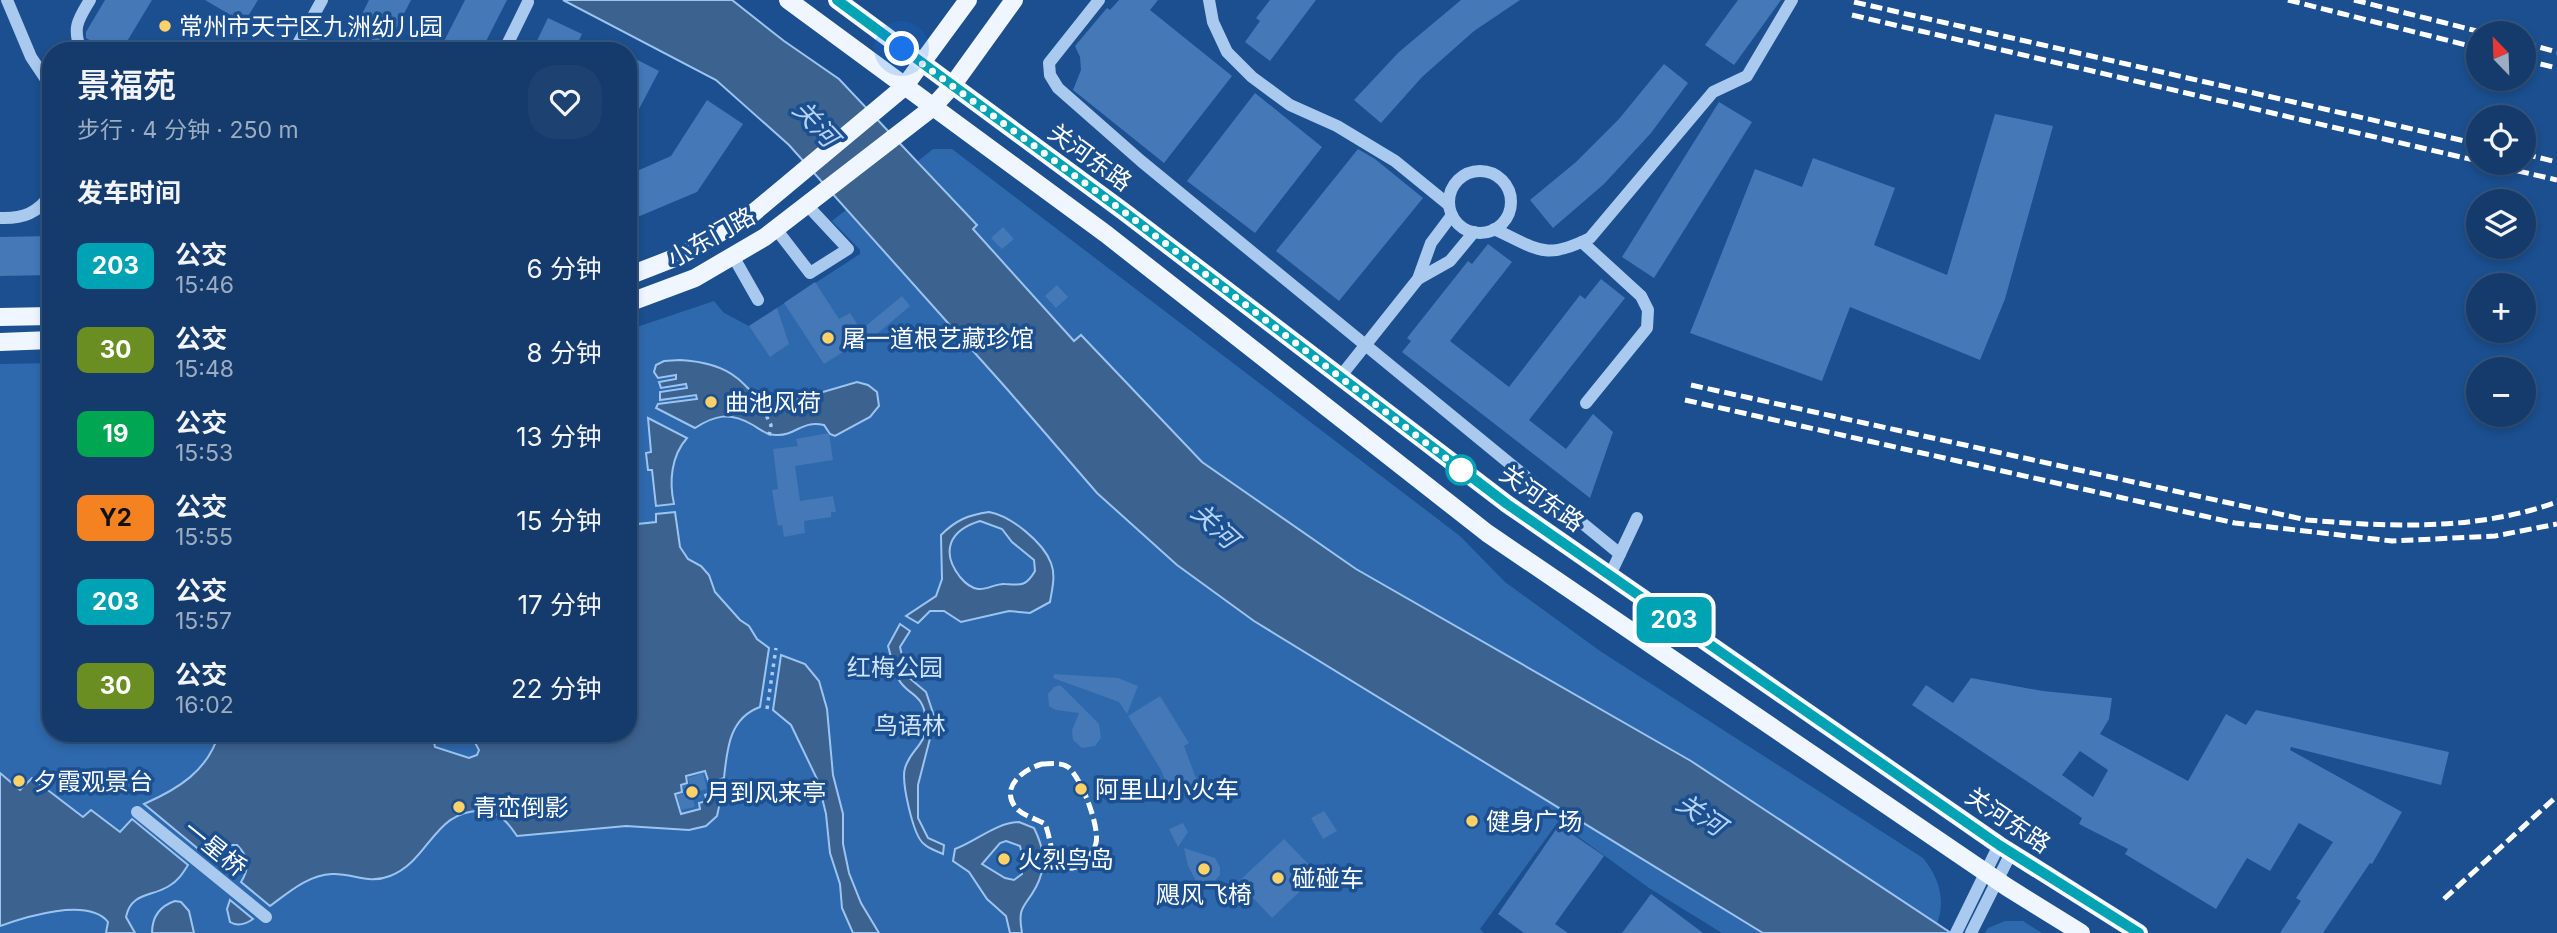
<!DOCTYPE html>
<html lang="zh">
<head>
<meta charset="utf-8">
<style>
  :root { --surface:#143b6b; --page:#1d4271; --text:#f1f3f6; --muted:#9dadc1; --line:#33557e }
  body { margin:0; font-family:Inter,"Noto Sans SC",sans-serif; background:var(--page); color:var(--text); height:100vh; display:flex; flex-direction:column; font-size:26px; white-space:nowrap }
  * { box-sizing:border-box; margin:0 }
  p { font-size:23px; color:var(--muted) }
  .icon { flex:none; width:38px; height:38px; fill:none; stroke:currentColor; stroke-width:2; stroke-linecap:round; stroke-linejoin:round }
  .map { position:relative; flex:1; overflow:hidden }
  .sheet { position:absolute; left:42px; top:42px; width:595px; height:700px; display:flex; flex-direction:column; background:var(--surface); border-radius:28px; box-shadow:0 4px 10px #0003,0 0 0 2px var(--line) }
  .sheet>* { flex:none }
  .badge { padding:0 14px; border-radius:10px; font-size:24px; line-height:46px }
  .needle { width:46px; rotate:337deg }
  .tools { position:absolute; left:2466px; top:21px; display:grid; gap:14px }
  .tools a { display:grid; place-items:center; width:70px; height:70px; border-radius:50%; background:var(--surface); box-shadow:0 4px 10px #0003,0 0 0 2px var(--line); font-size:35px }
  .you { position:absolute; width:35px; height:35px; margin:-18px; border:5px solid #fff; border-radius:50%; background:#1a73e8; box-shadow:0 0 0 10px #1a73e833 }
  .map>.badge { position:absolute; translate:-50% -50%; box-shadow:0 0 0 4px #fff }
  h2 { padding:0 35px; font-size:26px; line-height:63px }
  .round { display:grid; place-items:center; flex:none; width:74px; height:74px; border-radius:28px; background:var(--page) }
  .head { display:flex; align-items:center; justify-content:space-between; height:119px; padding:0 35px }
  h1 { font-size:33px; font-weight:600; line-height:52px }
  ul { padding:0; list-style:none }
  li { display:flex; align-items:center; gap:21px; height:84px; padding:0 35px }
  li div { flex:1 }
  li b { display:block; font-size:26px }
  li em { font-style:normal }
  li .badge { min-width:77px; font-weight:700; text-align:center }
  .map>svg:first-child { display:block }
  .green { fill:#2e69ad }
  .water { fill:#3c6290; stroke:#9cc4f0; stroke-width:2; fill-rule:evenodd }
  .building { fill:#4478b7; fill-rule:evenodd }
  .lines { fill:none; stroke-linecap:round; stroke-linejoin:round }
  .path { stroke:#a9c9ee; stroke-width:3.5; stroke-dasharray:3.5 5; stroke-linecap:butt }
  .minor { stroke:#a9c9ee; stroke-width:12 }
  .major { stroke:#f0f6ff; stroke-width:18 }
  .rail { stroke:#fff; stroke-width:5; stroke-dasharray:12 5; stroke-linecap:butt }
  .line-casing { stroke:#fff; stroke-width:16 }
  .line { stroke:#00a3b4; stroke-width:10 }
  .walk { stroke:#fff; stroke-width:7; stroke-dasharray:0 12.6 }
  .poi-dot { fill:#ffd166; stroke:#1b4f8f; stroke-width:2.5 }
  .stop-dot { fill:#fff; stroke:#00a3b4; stroke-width:3.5 }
  .labels { text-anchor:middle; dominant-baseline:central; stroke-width:7; stroke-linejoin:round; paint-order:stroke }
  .poi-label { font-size:24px; fill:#fff; stroke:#1b4f8f; text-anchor:start }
  .street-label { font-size:24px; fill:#fff; stroke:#1b4f8f }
  .park-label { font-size:24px; fill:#cfe3fa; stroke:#1b4f8f }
  .water-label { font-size:26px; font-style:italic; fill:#b5d3f5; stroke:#1b4f8f }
</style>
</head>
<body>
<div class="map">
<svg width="2557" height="933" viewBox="0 0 2557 933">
  <rect width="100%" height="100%" fill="#1b4f8f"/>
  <g class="green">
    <path d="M933,149H952L1460,536L1505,582L1600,651L1923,858C1939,878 1946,899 1937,924L1691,761L1356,569L1202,462L1082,335L1074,342L972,229L977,224L918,161Z"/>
    <path d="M846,210L1007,389L1097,493L1177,565L1254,621L1763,933H1722L1649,888L1558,822L1480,929L1484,933H0V364L51,363V733H628V330L714,301L724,313L749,326L860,254V250L832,221Z"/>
    <path d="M2005,921H2023L2042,933H1985L1988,928Z"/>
  </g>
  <g class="water">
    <path d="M563,0H732L784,41L839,79L977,225L973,229L1074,341L1081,335L1202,462L1356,569L1691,761L1951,933H1763L1254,621L1177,565L1097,493L1007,389L789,145L716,80Z"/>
    <path d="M680,360C699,361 721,365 737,378C749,387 756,402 773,401L775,406L857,382L868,385L877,392L879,406L870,417L835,436L830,434L824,425C801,420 796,436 776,435C766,435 760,429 751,424C730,412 715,415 695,428L656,408L658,404L697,399L696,395L660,400V392L687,388L686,384L661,388L659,382L676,379V375L658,378L654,372L656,365L664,361Z"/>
    <path d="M648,418L687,438C671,456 669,482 674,504L656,506L652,470H648L646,453L651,452Z"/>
    <path d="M675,512L680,547L688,559L701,566L709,575L715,592L740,620L749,626L757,639L769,648L760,707C729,718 727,750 724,778L709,783L705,771L686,776L687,783L681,785L682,792L675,794L681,814L700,809L699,803L707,801L705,795L711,793L710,788L724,784L717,816L706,826L689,830L626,826L517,836C509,824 500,812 484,811C434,808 430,861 390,876C367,885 354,873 332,874C308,875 289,892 270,906L241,882C250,868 249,857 237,845H215L202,852L144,804C178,789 208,771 219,733H432L435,747L469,758L477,755L479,750L470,733H628V525L656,522V514Z"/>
    <path d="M989,512C1011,516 1043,542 1051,563C1056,576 1052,589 1050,602L1030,613L1009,611L961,622L944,611H930L918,623L906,616L936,596L942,579L941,535C956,520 968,515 989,512ZM980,521L1002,529L1012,542L1034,560L1035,571C1026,587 1020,585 1005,584C996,583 988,590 978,589C971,588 965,583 960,577C940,551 950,530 980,521Z"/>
    <path d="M900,624L910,631L900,647L907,676L926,692L935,719L918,785V818L928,838L944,845L943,854C937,851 929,849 924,844C913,836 901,781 905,768C911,748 927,746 926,721C924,691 906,696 898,678C893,668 891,656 888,646Z"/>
    <path d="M781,655L805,664L819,681L827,709L833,775L843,814V844L849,873L861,903L879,933H853L842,908L840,884L830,853L826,814L818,781L791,725L773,710Z"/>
    <path d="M0,773L20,790L32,778L83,817L91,810L120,832L132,819L188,865C183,873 178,881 169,886C152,897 131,892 126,917L135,933H106L108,922C88,897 25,917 0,926Z"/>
    <path d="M1019,822L1034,828C1044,848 1047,866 1036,887C1025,908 1017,905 1022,933H1010L1006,916L987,899L969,872L953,861L955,849C977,841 995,823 1019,822ZM1006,841L1020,846L1023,858L1022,874L1014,880L1005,878L982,864L1000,843Z"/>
    <path d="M230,900L253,919C246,924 238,927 230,922L227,909Z"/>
    <path d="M175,901L181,902L189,911L194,933H152C152,917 160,906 175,901Z"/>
  </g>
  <g class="building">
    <path d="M105,0H152L123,48L110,41L105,49L86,38V32Z"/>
    <path d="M205,0H258L244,23Z"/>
    <path d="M369,0H411L385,51H344Z"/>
    <path d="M465,0H507L481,51H439Z"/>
    <path d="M1119,0H1158L1150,10L1232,76L1164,163L1073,90L1081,70L1080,57L1075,46L1107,8L1110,10Z"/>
    <path d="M1270,0H1316L1270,61L1245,42L1260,21L1256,18Z"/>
    <path d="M1461,0H1520L1474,31L1422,77L1381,123L1354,100L1399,52Z"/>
    <path d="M1738,0H1781L1734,65L1705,45Z"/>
    <path d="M548,18L582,34L574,51H532Z"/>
    <path d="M628,55L659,71L628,130Z"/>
    <path d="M1664,64L1688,83L1651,133L1604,184L1553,228L1530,200L1576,162L1619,119Z"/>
    <path d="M1255,93L1322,147L1255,233L1187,181Z"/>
    <path d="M707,100L743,124L697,192L628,221V175L671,156Z"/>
    <path d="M1719,102L1752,122L1654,278L1622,257Z"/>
    <path d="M1995,114L2053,126L2005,299L1980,360L1850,307L1822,381L1690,333L1755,169L1802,187L1813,158L1895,188L1874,245L1947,275Z"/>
    <path d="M1358,149L1375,159L1423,198L1339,301L1276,251Z"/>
    <path d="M1003,227L1014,239L1002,249L991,238Z"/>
    <path d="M51,236V275L0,276V237Z"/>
    <path d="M1488,244L1512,262L1450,341L1509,387L1580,295L1585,299L1601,279L1625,298L1529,420L1566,449L1593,414L1613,432L1590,498L1402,352L1411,341L1407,338L1468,261L1472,264Z"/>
    <path d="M815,282L839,319L850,313L861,330L902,296L910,306L871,339L867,341L865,338L824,364L784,303Z"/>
    <path d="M1057,285L1068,297L1056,308L1045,296Z"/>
    <path d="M777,308L789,344L770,357L749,326Z"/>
    <path d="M829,433L833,460L795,466L800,501L833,496L836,512H831V517L804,521L805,533L784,537L782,525L778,526L772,490L778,489L773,449L798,446L796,439Z"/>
    <path d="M1054,674L1118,678L1138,686L1127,714L1119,702L1053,678Z"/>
    <path d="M1971,678L2043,691L2112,698L2109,719L2100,734L2188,781L2226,714L2246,725L2256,710L2449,752L2441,785L2291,747L2290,750L2402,812L2372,864L2370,863L2323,933H2280L2301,901L2296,898L2333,842L2299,823L2270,871L2247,858L2216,909L2125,854L2128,849L2079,824L2082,818L1912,705L1926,685L1953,703ZM2080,751L2108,770L2093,797L2062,775Z"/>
    <path d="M1060,685L1099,724L1101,738L1095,746L1082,748L1073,740L1072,730L1079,713L1056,710L1049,706L1048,694L1054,687Z"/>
    <path d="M1160,696L1189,743L1184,746L1197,781L1170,792L1161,770L1128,716Z"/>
    <path d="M703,773L707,789L699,791L701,797L693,799L695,807L681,810L677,795L685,793L683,786L690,785L688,778Z"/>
    <path d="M1324,811L1337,831L1323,839L1311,818Z"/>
    <path d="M1183,823L1188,832L1178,847L1169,829Z"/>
    <path d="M1559,825L1604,856L1555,924L1568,933H1524L1498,914Z"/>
    <path d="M1284,839L1318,874L1272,918L1238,882Z"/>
    <path d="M1184,848L1215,858L1220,867V875L1215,881L1206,885L1197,883L1188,866Z"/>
    <path d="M1651,894L1703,933H1622Z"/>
  </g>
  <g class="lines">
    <g class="path">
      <path d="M769,400L765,413L771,425L769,436"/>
      <path d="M767,709L776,648"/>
    </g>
    <g class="minor">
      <path d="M7,0L31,57L51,87"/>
      <path d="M1099,0L1049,63L1050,75L1058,88L1141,161L1620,554"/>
      <path d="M1209,0L1213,22L1227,52L1252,77L1290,105L1337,126L1395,161L1449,205"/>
      <path d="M81,51C72,27 78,20 90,0"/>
      <path d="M294,51L322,0"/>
      <path d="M504,51L528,2"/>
      <circle cx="1480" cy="202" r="31"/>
      <path d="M0,218C23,219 38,213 51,194"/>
      <path d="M776,229L810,273L848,249L807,205"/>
      <path d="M1494,229C1538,249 1544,261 1590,238L1713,92L1747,76L1792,0"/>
      <path d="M1582,242L1641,296L1648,310L1647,328L1586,403"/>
      <path d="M733,256L758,300"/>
      <path d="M1418,279L1450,261L1474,232"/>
      <path d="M1340,377L1418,279L1431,243L1452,215"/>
      <path d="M1610,575L1637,518"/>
      <path d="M137,812L266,917"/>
      <path d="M1956,933L1999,845"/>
      <path d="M1971,933L2011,853"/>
    </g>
    <g class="major">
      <path d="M788,0L1106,234L1487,533L2007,887L2081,933"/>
      <path d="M837,0L1123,211L1507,504L1999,845L2139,933"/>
      <path d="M628,276L682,255L752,214L904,87L968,0"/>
      <path d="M628,303L695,278L765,237L932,108L952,86L1014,0"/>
      <path d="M0,317L51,316"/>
      <path d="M0,342L51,340"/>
    </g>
    <g class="rail">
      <path d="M2288,0L2478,48"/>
      <path d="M2354,0L2485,33"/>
      <path d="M1854,2L2478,144"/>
      <path d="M1852,15L2478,161"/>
      <path d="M2524,43L2557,52"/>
      <path d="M2524,60L2557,68"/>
      <path d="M2524,154L2557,162"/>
      <path d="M2484,163L2557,180"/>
      <path d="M1691,385L2307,520C2391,527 2476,531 2557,502"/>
      <path d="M1685,400L2235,523L2392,541L2495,536L2557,524"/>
      <path d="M1042,764C1050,764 1061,762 1068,767C1081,777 1100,827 1096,843C1092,859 1071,879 1057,861C1050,851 1050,835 1045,824C1037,819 1023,816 1016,808C999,787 1024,769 1042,764Z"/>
      <path d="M2444,899L2557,796"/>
    </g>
  </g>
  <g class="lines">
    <g class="line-casing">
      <path id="line" d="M837,0L1123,211L1507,504L1999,845L2139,933"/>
    </g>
    <use href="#line" class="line"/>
    <path class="walk" d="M902,49L1123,211L1464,472L1461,470"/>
  </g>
  <g class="poi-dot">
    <circle cx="165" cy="26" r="7"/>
    <circle cx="828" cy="338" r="7"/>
    <circle cx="711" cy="402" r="7"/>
    <circle cx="19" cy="781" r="7"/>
    <circle cx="1081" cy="789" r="7"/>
    <circle cx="692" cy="792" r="7"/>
    <circle cx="459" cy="807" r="7"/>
    <circle cx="1472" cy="821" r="7"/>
    <circle cx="1004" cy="859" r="7"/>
    <circle cx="1204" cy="869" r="7"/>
    <circle cx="1278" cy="878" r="7"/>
  </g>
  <circle class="stop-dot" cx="1461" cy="470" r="14"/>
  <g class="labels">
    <g class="poi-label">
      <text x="179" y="26">常州市天宁区九洲幼儿园</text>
      <text x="842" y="338">屠一道根艺藏珍馆</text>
      <text x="725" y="402">曲池风荷</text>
      <text x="33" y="781">夕霞观景台</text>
      <text x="1095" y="789">阿里山小火车</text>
      <text x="706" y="792">月到风来亭</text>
      <text x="473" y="807">青峦倒影</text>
      <text x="1486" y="821">健身广场</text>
      <text x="1018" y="859">火烈鸟岛</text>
      <text x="1292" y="878">碰碰车</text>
      <text x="1204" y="894" text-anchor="middle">飓风飞椅</text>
    </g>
    <g class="street-label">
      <text transform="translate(1090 157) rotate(36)">关河东路</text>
      <text transform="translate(711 237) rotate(-29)">小东门路</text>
      <text transform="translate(1542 498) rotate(35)">关河东路</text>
      <text transform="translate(2008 820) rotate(34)">关河东路</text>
      <text transform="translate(215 848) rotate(39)">一星桥</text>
    </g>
    <g class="park-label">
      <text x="895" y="667">红梅公园</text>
      <text x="910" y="725">鸟语林</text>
    </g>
    <g class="water-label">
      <text transform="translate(816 123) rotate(47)">关河</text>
      <text transform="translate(1215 525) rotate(43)">关河</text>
      <text transform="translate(1701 814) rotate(34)">关河</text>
    </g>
  </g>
</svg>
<div class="tools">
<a><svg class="needle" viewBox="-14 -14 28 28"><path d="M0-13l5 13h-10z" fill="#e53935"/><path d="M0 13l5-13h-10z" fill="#9dadc1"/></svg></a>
<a><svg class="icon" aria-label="locate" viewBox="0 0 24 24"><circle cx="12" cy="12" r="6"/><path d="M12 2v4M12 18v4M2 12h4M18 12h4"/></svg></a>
<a><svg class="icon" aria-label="layers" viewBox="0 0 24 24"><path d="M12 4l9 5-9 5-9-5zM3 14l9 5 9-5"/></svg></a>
<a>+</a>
<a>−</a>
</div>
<div class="you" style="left:902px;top:49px"></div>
<b class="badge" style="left:1674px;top:620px;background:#00a3b4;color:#fff">203</b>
<section class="sheet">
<div class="head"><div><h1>景福苑</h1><p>步行 · 4 分钟 · 250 m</p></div><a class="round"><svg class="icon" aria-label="heart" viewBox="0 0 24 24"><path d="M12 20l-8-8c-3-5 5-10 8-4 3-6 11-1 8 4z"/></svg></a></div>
<h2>发车时间</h2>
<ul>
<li><span class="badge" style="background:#00a3b4;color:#fff">203</span><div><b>公交</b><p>15:46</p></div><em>6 分钟</em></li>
<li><span class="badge" style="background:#6b8e23;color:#fff">30</span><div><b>公交</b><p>15:48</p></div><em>8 分钟</em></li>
<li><span class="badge" style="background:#00a651;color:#fff">19</span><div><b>公交</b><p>15:53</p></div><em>13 分钟</em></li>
<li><span class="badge" style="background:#f58220;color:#111">Y2</span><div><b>公交</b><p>15:55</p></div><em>15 分钟</em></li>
<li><span class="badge" style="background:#00a3b4;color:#fff">203</span><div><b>公交</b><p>15:57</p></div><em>17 分钟</em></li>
<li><span class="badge" style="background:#6b8e23;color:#fff">30</span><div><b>公交</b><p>16:02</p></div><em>22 分钟</em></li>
</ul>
</section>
</div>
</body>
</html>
